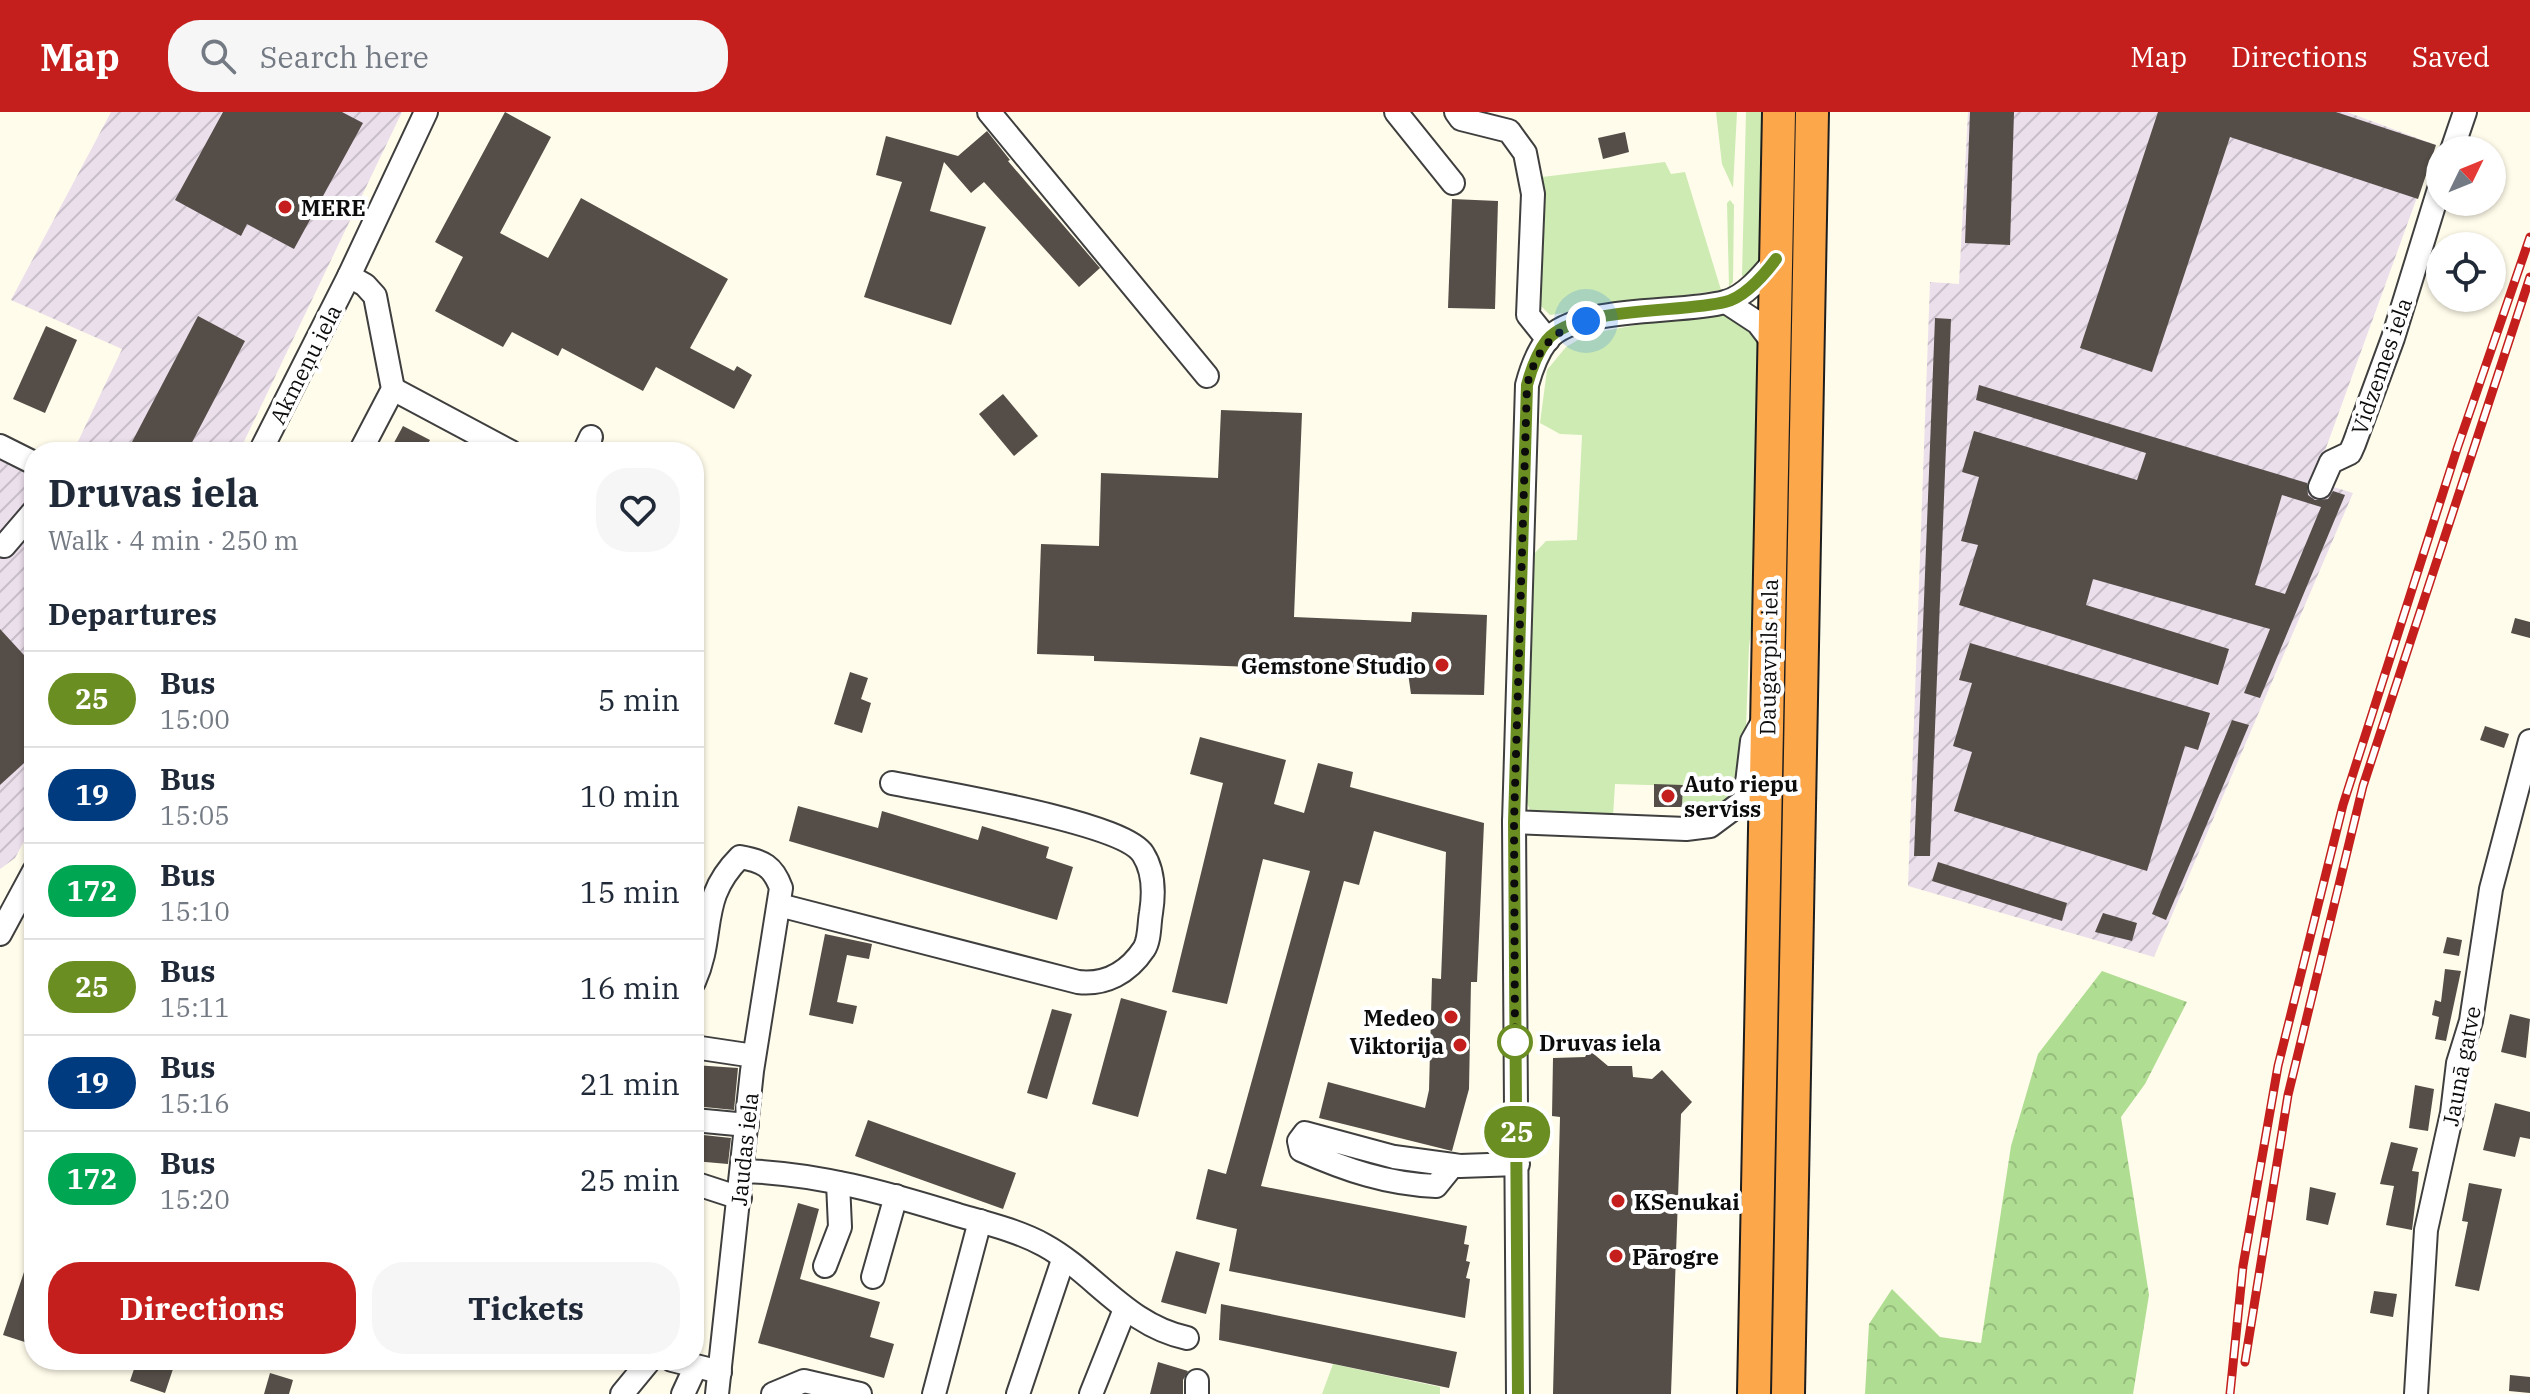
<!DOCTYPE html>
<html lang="en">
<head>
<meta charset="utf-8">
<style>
  :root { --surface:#fff; --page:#f6f6f7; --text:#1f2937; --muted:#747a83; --line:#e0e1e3; --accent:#c41f1d }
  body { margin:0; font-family:"IBM Plex Serif",serif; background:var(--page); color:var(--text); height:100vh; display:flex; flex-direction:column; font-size:30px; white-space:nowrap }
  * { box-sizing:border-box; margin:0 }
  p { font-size:26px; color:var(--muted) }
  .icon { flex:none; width:44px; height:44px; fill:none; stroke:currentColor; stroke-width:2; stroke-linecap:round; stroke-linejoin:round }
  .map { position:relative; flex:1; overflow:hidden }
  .side { position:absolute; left:24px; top:330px; width:680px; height:928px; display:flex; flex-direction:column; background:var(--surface); border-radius:32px; box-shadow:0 2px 6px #0004 }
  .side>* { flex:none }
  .badge { padding:0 16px; border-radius:26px; font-size:28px; line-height:52px }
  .needle { width:52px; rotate:47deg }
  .tools { position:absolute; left:2426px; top:24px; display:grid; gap:16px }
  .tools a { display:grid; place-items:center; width:80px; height:80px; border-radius:50%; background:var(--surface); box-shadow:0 2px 6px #0004; font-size:40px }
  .you { position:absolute; width:40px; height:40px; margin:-20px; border:6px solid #fff; border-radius:50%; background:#1a73e8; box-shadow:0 0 0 12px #1a73e833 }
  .map>.badge { position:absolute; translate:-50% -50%; box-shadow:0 0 0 4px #fff }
  h2 { padding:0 24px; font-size:30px; line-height:72px }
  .round { display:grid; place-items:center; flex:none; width:84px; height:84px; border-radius:32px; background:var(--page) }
  .headline { display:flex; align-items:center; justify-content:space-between; height:136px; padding:0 24px }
  h1 { font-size:38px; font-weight:800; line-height:60px }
  .button { display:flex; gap:16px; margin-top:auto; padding:16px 24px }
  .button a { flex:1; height:92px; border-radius:32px; background:var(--accent); color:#fff; font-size:32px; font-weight:800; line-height:92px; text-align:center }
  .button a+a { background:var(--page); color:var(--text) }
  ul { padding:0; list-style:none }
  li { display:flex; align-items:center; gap:24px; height:96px; padding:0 24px; border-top:2px solid var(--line) }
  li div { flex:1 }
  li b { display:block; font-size:30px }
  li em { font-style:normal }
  li .badge { min-width:88px; font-weight:700; text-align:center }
  header { display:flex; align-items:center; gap:48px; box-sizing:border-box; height:112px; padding:0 40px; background:var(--accent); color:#fff }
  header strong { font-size:38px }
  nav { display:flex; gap:44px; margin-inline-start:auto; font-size:28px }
  .search { width:560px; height:72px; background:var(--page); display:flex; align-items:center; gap:20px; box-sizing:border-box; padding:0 28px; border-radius:32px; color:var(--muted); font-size:30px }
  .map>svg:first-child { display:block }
  .industrial { fill:url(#industrial-furrows) }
  .green { fill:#cdebb3 }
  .forest { fill:url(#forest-crowns) }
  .building { fill:#554e48; fill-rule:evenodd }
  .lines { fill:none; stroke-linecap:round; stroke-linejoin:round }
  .minor-casing { stroke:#3f3f3f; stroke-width:26 }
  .highway-casing { stroke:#1d1d1d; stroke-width:36 }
  .minor { stroke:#fff; stroke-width:22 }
  .highway { stroke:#fda74b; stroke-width:32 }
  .rail-casing { stroke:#c41f1d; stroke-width:9 }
  .rail { stroke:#fff; stroke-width:6; stroke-dasharray:18; stroke-linecap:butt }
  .line-casing { stroke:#fff; stroke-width:18 }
  .line { stroke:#6b8e23; stroke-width:12 }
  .walk { stroke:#0c0c0c; stroke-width:8; stroke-dasharray:0 14.4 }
  .poi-dot { fill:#c41f1d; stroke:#fff; stroke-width:3 }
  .stop-dot { fill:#fff; stroke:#6b8e23; stroke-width:4 }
  .labels { text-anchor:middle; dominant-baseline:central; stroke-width:8; stroke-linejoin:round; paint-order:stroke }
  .poi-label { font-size:22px; font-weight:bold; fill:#0c0c0c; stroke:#fff; text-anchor:start }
  .street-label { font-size:22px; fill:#0c0c0c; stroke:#fff }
  .stop-label { font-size:22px; font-weight:bold; fill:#0c0c0c; stroke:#fff; text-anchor:start }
</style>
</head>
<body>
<header>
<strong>Map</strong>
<div class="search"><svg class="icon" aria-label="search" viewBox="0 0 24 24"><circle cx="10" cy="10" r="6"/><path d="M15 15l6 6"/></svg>Search here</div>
<nav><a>Map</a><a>Directions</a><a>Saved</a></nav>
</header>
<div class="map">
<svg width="2530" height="1282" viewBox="0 0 2530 1282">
  <defs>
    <pattern id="industrial-furrows" width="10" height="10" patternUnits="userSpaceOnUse" patternTransform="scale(2)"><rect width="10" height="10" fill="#ebdfec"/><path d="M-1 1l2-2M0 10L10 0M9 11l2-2" fill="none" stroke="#c8bec9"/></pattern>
    <pattern id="forest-crowns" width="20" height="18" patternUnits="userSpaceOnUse" patternTransform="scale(2)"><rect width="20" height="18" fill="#afdd91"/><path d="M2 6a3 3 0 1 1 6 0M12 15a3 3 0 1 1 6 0" fill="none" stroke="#95bc7c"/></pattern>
  </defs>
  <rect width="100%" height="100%" fill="#fffceb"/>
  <g class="industrial">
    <path d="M111,0H402L239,340H73L122,237L11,188Z"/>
    <path d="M1968,0H2347L2436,33L2314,369L2353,381L2154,845L1908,774L1930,170L1959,172Z"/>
    <path d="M0,347L34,365V711L15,746L0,757Z"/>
  </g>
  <g class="green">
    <path d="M1716,0H1737L1733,76L1722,52Z"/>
    <path d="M1746,0H1768L1764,134L1758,152L1747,165L1742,164Z"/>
    <path d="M1791,0H1801L1777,1282H1766Z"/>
    <path d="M1665,50L1671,62L1685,60L1721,178L1550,203L1539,192L1542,65Z"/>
    <path d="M1730,88L1734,93L1733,170L1729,175L1727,91Z"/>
    <path d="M1730,202L1754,221L1764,244L1759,463L1749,534L1744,669L1736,687L1708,706L1682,704L1683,674L1615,672L1613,704L1532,703L1527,691L1534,442L1546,429L1577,428L1582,323L1560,322L1540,311L1547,258L1566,235L1588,222L1674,206Z"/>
    <path d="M1333,1252L1440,1275V1282H1322Z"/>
  </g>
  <path class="forest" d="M2102,859L2187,890L2145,972L2121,1005L2149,1183L2133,1282H1865L1869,1212L1892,1177L1940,1225L1981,1231L2011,1034L2038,942Z"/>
  <g class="building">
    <path d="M223,0H342L363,11L294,137L247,112L241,124L175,88Z"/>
    <path d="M505,0L551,25L500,121L548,146L581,86L728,167L690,236L734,259L737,254L752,263L734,297L656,255L643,279L562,236L558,244L512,220L503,235L435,199L463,145L435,130Z"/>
    <path d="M1970,0H2014L2010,133L1965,131Z"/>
    <path d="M2158,0H2336L2436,33L2418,87L2230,25L2152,260L2080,236Z"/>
    <path d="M987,19L1010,48L1008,49L1100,156L1079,175L984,70L971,81L944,50L930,99L986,115L951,213L864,185L902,70L876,63L886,24L958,44Z"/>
    <path d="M1625,20L1629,40L1603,47L1598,26Z"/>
    <path d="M1452,87L1498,89L1495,197L1448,196Z"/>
    <path d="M198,204L245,229L187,340H152L132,330Z"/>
    <path d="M1935,206L1951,207L1930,744H1914Z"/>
    <path d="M46,214L77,228L45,301L13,287Z"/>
    <path d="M1979,273L2307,371L2308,383L2315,388L2328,387L2333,379L2345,383L2260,586L2244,581L2270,517L2093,467L2086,493L2229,537L2218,573L1959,493L1978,433L1961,429L1979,365L1962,360L1974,319L2137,368L2146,341L1976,288ZM2282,383L2321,395L2285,482L2255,473Z"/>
    <path d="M1003,282L1038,324L1014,344L979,302Z"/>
    <path d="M1221,298L1302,301L1294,505L1411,510L1412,500L1487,503L1484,583L1411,582L1408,561L1094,549V544L1037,542L1041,432L1099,434L1101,361L1218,366Z"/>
    <path d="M403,314L430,328L423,340H389Z"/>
    <path d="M2515,506L2530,510V526L2511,521Z"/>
    <path d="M0,517L34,554V642L0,673Z"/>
    <path d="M1970,531L2210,601L2198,638L2185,634L2147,759L1954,699L1972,640L1953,634L1972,571L1959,568Z"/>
    <path d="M850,560L868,566L861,587L871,591L862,621L834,612Z"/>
    <path d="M2232,608L2249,613L2166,808L2152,802Z"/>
    <path d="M2485,614L2509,622L2504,636L2480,628Z"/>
    <path d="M1200,625L1286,648L1274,692L1304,701L1318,651L1353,660L1350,675L1484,711L1477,870H1471L1469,977L1452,1039L1319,1006L1328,970L1425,996L1429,978L1432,866L1441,867L1446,740L1374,719L1359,773L1344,769L1261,1074L1467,1114L1464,1132L1469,1133L1466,1149L1470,1150L1466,1166L1470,1167L1465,1206L1229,1159L1237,1117L1196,1107L1208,1057L1226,1062L1310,759L1263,747L1227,892L1172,880L1223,671L1190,662Z"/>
    <path d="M1654,672L1683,673L1682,695H1654Z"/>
    <path d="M798,694L878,716L882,699L978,728L982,714L1049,735L1046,746L1073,755L1057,808L789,729Z"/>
    <path d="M1938,750L2067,791L2062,809L1932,769Z"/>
    <path d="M2103,801L2137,811L2132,829L2095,820Z"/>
    <path d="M825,822L872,832L869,847L847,843L837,890L857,894L853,912L809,903Z"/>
    <path d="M2447,825L2462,828L2459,844L2443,841Z"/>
    <path d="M2445,857L2461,859L2446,929L2435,927L2439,905L2432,903L2435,888L2441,890Z"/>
    <path d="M1121,886L1167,899L1138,1005L1092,992Z"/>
    <path d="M1052,897L1072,902L1047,987L1027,981Z"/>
    <path d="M2510,902L2530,907L2526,946L2501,940Z"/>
    <path d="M1589,938L1608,954H1632L1633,965L1652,967L1662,958L1692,990L1681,1002L1671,1282H1553L1560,1005L1552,1004L1553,946L1585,945Z"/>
    <path d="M694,953L738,956L734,998L694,994Z"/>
    <path d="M2415,973L2434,977L2428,1019L2409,1016Z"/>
    <path d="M2495,991L2530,1000V1027L2520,1025L2515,1045L2483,1038Z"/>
    <path d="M868,1008L1016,1061L1003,1097L855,1044Z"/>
    <path d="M694,1022L731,1026L728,1052L694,1049Z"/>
    <path d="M2391,1030L2418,1036L2412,1059L2419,1060L2412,1118L2386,1113L2394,1074L2380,1072Z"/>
    <path d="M2469,1071L2502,1077L2479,1179L2455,1174L2468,1110L2462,1109Z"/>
    <path d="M2310,1075L2336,1081L2328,1113L2306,1108Z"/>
    <path d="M798,1091L819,1097L800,1167L880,1190L870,1225L894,1232L884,1266L758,1231Z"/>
    <path d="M31,1139H34V1233L3,1223Z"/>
    <path d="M1176,1139L1220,1151L1206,1202L1161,1190Z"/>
    <path d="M2374,1179L2397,1182L2393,1205L2370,1201Z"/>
    <path d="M1221,1192L1457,1240L1449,1276L1219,1228Z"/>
    <path d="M137,1248H176L165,1281L130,1269Z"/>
    <path d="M1158,1250L1188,1259L1183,1268V1282H1150Z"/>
    <path d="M270,1261L293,1268L289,1282H264Z"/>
    <path d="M2510,1263L2530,1265V1281L2509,1279Z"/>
  </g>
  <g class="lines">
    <g class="minor-casing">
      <g id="minor">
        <path d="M989,0L1207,264"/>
        <path d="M1396,0L1453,71"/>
        <path d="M1456,0L1461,7L1509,19L1525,41L1533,82L1528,203L1548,228"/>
        <path d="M2452,38L2465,0"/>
        <path d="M349,164L365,173L375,184L393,277L360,340"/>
        <path d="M1726,190L1758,211L1774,232"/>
        <path d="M393,277L511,340"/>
        <path d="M0,334L34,351"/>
        <path d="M260,340L349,164L426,0"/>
        <path d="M584,340L591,325"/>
        <path d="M2320,375L2331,350L2350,341L2354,332L2393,226L2440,74"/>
        <path d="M4,434L34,399"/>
        <path d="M1514,710L1686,717L1710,714L1745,688L1752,629L1761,613"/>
        <path d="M779,793L1078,870C1105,873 1128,861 1144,837C1150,828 1149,811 1151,801C1154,782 1154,759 1143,742C1123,710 937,680 892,671"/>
        <path d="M0,822L34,759"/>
        <path d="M694,870C716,821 697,788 740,745C763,749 773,754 781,776L752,959L717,1282"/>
        <path d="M694,935L754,944"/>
        <path d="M694,1008L747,1013"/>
        <path d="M1453,1053L1436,1074C1387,1072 1346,1058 1301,1038L1299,1029L1305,1021L1394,1045L1453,1053L1460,1054L1518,1052"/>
        <path d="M743,1059C817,1061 887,1081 958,1103C986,1111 1019,1119 1044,1133C1095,1161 1126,1213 1187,1226"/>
        <path d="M694,1071L740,1086"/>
        <path d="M825,1154L840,1115L838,1071"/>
        <path d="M873,1165L896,1084"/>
        <path d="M672,1248L720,1260"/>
        <path d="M622,1282L650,1248"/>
        <path d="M683,1282L695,1256"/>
        <path d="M773,1282L804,1269L860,1282"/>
        <path d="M934,1282L980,1109"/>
        <path d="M1018,1282L1063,1148"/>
        <path d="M1091,1282L1125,1197"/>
        <path d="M1197,1282V1269"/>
        <path d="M1518,1282L1514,710L1527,273C1531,258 1537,241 1547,228C1575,193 1683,202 1725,190C1745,185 1763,163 1776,147"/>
        <path d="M2416,1282L2426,1118L2452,1001L2458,951L2471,909L2491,777L2530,629"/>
      </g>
    </g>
    <g class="highway-casing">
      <g id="highway">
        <path d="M1754,1282L1779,0"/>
        <path d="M1788,1282L1812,0"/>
      </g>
    </g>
    <use href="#minor" class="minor"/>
    <use href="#highway" class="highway"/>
    <g class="rail-casing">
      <g id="rail">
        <path d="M2245,1250L2288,983L2363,674L2530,165"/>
        <path d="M2230,1282L2243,1154L2278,954L2343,693L2457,337L2530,125"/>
      </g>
    </g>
    <use href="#rail" class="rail"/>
  </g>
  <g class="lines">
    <g class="line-casing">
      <path id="line" d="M1518,1282L1514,710L1527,273C1531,258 1537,241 1547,228C1575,194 1683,201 1725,190C1745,185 1764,163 1776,147"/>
    </g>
    <use href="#line" class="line"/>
    <path class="walk" d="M1515,930L1514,710L1527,273C1536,239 1552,218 1586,209"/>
  </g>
  <g class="poi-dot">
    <circle cx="285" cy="95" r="8"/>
    <circle cx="1442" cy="553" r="8"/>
    <circle cx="1668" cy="684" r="8"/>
    <circle cx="1451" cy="905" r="8"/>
    <circle cx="1460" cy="933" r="8"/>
    <circle cx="1618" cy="1089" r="8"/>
    <circle cx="1616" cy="1144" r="8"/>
  </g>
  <circle class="stop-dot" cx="1515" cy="930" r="16"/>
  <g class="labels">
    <g class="poi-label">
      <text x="301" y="95">MERE</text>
      <text x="1426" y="553" text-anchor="end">Gemstone Studio</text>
      <text x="1684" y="671">Auto riepu<tspan x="1684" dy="25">serviss</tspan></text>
      <text x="1435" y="905" text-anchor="end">Medeo</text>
      <text x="1444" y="933" text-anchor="end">Viktorija</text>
      <text x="1634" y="1089">KSenukai</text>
      <text x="1632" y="1144">Pārogre</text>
    </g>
    <g class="street-label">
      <text transform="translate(305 252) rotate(-63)">Akmeņu iela</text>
      <text transform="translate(2381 254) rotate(-71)">Vidzemes iela</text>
      <text transform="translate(1768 545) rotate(-89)">Daugavpils iela</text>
      <text transform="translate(2461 954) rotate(-79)">Jaunā gatve</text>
      <text transform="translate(744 1037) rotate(-84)">Jaudas iela</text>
    </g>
    <g class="stop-label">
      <text x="1539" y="930">Druvas iela</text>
    </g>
  </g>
</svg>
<div class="tools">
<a><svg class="needle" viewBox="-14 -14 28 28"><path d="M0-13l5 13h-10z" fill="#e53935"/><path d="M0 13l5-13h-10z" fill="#747a83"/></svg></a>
<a><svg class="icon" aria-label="locate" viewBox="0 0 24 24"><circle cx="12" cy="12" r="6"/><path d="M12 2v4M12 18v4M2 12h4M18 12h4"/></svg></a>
</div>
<div class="you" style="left:1586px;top:209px"></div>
<b class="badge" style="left:1517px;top:1020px;background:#6b8e23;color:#fff">25</b>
<section class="side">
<div class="headline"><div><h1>Druvas iela</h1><p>Walk · 4 min · 250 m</p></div><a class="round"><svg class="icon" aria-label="heart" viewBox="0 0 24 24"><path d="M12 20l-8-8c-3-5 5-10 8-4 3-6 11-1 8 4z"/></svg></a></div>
<h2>Departures</h2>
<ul>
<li><span class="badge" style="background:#6b8e23;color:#fff">25</span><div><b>Bus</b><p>15:00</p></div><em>5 min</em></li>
<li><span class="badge" style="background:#003b80;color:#fff">19</span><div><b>Bus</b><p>15:05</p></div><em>10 min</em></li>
<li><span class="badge" style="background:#00a651;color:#fff">172</span><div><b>Bus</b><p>15:10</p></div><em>15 min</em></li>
<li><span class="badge" style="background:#6b8e23;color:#fff">25</span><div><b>Bus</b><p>15:11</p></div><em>16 min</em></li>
<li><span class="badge" style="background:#003b80;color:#fff">19</span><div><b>Bus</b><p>15:16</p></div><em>21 min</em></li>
<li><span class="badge" style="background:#00a651;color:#fff">172</span><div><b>Bus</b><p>15:20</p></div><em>25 min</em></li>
</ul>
<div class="button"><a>Directions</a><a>Tickets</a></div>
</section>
</div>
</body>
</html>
